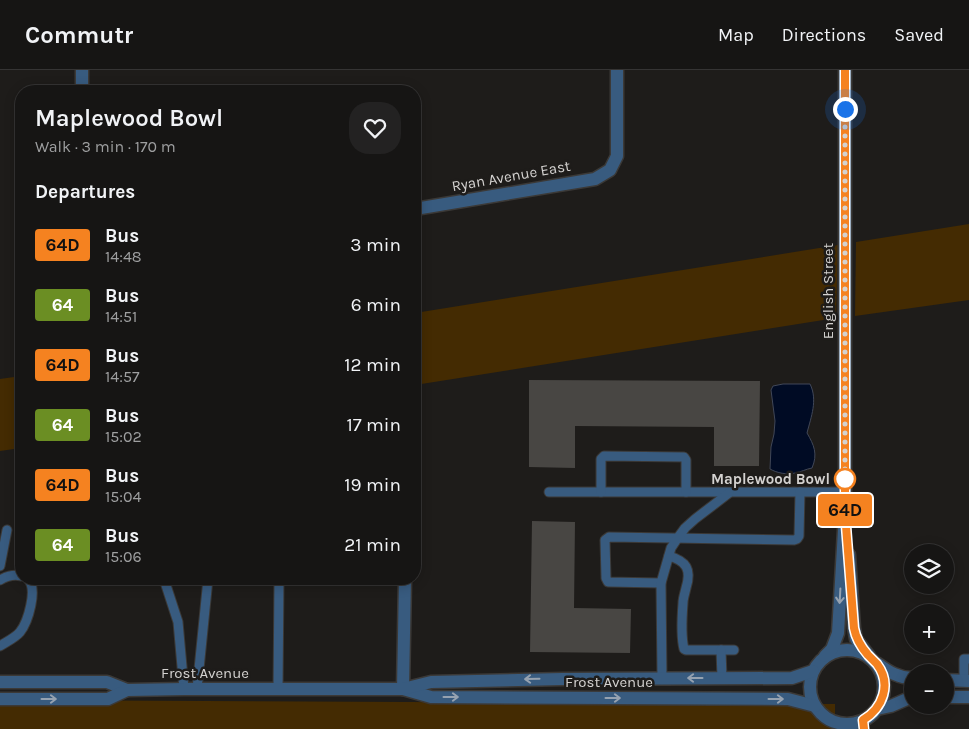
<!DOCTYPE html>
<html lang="en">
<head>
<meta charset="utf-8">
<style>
  :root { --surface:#161514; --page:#232222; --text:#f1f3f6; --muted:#9e9fa0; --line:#353434 }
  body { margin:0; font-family:Karla,sans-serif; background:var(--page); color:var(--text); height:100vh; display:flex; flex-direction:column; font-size:19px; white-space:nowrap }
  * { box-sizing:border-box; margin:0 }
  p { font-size:16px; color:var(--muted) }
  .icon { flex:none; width:28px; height:28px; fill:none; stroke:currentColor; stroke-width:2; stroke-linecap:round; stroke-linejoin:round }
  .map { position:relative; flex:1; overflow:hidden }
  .details { position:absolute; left:15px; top:15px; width:406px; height:500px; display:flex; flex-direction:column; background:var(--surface); border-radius:20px; box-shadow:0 2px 12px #0003,0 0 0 1px var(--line) }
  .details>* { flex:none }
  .badge { padding:0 10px; border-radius:4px; font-size:18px; line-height:32px }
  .controls { position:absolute; left:904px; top:474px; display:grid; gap:10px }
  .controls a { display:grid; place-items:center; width:50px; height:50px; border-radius:50%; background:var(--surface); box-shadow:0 2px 12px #0003,0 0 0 1px var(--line); font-size:25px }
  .you { position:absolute; width:25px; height:25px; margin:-12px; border:4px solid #fff; border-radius:50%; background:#1a73e8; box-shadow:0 0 0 8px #1a73e833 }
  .map>.badge { position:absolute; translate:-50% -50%; box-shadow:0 0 0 2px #fff }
  h2 { padding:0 20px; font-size:19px; line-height:45px }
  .round { display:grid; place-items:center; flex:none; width:52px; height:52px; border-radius:20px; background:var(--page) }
  .summary { display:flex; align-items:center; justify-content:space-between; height:85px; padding:0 20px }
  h1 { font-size:24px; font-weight:600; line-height:38px }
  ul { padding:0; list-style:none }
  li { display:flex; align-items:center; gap:15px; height:60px; padding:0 20px }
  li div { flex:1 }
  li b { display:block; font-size:19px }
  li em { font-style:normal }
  li .badge { min-width:55px; font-weight:700; text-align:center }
  header { display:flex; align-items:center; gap:30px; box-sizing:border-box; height:70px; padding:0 25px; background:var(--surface); border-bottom:1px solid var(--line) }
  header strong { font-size:24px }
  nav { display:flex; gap:28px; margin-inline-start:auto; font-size:18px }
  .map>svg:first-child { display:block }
  .green { fill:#442b02 }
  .water { fill:#000b24; stroke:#404758 }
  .building { fill:#484643 }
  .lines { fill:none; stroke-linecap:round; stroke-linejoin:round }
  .service-casing { stroke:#3b3937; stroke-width:11 }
  .minor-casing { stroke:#3b3937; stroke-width:15 }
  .tertiary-casing { stroke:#3b3937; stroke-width:15 }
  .service { stroke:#385b7f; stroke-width:9 }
  .minor { stroke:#385b7f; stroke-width:12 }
  .tertiary { stroke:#385b7f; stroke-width:12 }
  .oneway { stroke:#96a2b0 }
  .line-casing { stroke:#fff; stroke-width:11 }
  .line { stroke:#f58220; stroke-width:8 }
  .walk { stroke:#d4d2d0; stroke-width:5; stroke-dasharray:0 9 }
  .stop-dot { fill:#fff; stroke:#f58220; stroke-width:2.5 }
  .labels { text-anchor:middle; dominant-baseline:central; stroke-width:5; stroke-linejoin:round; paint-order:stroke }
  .street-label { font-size:15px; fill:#d4d2d0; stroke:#1e1c1a }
  .stop-label { font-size:15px; font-weight:bold; fill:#d4d2d0; stroke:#1e1c1a; text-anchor:end }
</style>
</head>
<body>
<header>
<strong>Commutr</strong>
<nav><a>Map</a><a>Directions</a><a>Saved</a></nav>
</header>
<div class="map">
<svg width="969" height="659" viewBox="0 0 969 659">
  <rect width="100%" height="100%" fill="#1e1c1a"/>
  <g class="green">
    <path d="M969,154V230L855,246L856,172Z"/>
    <path d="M838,175L836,248L415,315V243Z"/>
    <path d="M21,306V378L0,381V309Z"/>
    <path d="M0,630L835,634V659H0Z"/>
  </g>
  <path class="water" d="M783,314H810C818,330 811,347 807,363C814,375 818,384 812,398C806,399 801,402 795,403C787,405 777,403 770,399L771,377L774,364L775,351L771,320L773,316Z"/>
  <g class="building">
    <path d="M529,310L760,311L759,396H714V357L575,356V398L529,397Z"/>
    <path d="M532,451L575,452L574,538L631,539L630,583L530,582Z"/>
  </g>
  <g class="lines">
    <g class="service-casing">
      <g id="service">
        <path d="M549,422H845"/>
        <path d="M601,422V389L604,386L684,387L686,390V422"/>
        <path d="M669,486C686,491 692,499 686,518C685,523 683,528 683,533C682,546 681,567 684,579L686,580H734"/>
        <path d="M0,496L7,460"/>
        <path d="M164,509L178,552L184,619"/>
        <path d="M0,510C7,506 13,504 21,506"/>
        <path d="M661,513L608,512L606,508L605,470L609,467L794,470L797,469L799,466L800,422"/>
        <path d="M0,576C6,572 15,568 20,562C28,552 38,519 28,509"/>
        <path d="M721,580L722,608"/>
        <path d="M662,608L661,513L671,478L677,469L685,458L695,449L729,423"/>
        <path d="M964,611V589H969"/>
        <path d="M197,619L208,509"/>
        <path d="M278,619L279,509"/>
      </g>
    </g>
    <g class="minor-casing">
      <g id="minor">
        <path d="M82,0V21"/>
        <path d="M415,139L595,109L610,100L617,86V0"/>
        <path d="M403,619L405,509"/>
      </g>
    </g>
    <g class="tertiary-casing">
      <g id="tertiary">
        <path d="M849,485L854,558L856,569L869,586"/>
        <circle cx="847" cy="617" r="37"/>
        <path d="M825,586L832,579L838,563L845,443V0"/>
        <path d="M878,594C889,602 899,608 912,608"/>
        <path d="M945,610L969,611"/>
        <path d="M0,612H107L127,620"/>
        <path d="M403,619L431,627L788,629L815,636"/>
        <path d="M945,627H969"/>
        <path d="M0,629H108L127,620L184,619H403L431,612L563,609L792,608L813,601"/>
        <path d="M877,639L891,636L907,629H912"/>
      </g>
    </g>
    <use href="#service" class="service"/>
    <use href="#minor" class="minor"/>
    <use href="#tertiary" class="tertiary"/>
  </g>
  <defs><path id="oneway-shaft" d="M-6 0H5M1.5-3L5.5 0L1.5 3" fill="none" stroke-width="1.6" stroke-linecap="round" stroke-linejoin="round" transform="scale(1.25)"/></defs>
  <g class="oneway">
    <use href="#oneway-shaft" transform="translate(840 526) rotate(93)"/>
    <use href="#oneway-shaft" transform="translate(695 608) rotate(180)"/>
    <use href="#oneway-shaft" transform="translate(532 609) rotate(179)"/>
    <use href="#oneway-shaft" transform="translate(451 627)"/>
    <use href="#oneway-shaft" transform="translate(613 628)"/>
    <use href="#oneway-shaft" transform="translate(49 629)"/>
    <use href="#oneway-shaft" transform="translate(776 629)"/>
  </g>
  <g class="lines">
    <g class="line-casing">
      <path id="line" d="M845,0V443L854,558C856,569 861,577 868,585C871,588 874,591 877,594C892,614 883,638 863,650L864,659"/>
    </g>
    <use href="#line" class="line"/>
    <path class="walk" d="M845,39V409"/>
  </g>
  <circle class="stop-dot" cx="845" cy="409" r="10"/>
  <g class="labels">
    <g class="street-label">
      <text transform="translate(511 106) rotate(-10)">Ryan Avenue East</text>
      <text transform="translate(828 221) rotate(-90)">English Street</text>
      <text x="205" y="603">Frost Avenue</text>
      <text x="609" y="612">Frost Avenue</text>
    </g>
    <g class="stop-label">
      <text x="830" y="409">Maplewood Bowl</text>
    </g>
  </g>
</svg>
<div class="controls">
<a><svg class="icon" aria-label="layers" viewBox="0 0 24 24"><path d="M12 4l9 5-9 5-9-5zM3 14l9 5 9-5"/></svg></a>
<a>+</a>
<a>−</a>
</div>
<div class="you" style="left:845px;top:39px"></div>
<b class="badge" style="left:845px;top:440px;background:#f58220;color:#111">64D</b>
<section class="details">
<div class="summary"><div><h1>Maplewood Bowl</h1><p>Walk · 3 min · 170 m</p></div><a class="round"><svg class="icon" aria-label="heart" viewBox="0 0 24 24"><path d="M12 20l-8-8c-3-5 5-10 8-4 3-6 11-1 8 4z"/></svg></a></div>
<h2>Departures</h2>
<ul>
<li><span class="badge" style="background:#f58220;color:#111">64D</span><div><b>Bus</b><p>14:48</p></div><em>3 min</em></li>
<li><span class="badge" style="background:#6b8e23;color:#fff">64</span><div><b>Bus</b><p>14:51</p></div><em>6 min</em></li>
<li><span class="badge" style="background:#f58220;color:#111">64D</span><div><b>Bus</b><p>14:57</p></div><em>12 min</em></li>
<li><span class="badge" style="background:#6b8e23;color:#fff">64</span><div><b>Bus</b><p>15:02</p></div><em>17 min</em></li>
<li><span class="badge" style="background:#f58220;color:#111">64D</span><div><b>Bus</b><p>15:04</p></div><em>19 min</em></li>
<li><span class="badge" style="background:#6b8e23;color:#fff">64</span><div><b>Bus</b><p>15:06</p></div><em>21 min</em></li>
</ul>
</section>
</div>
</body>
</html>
